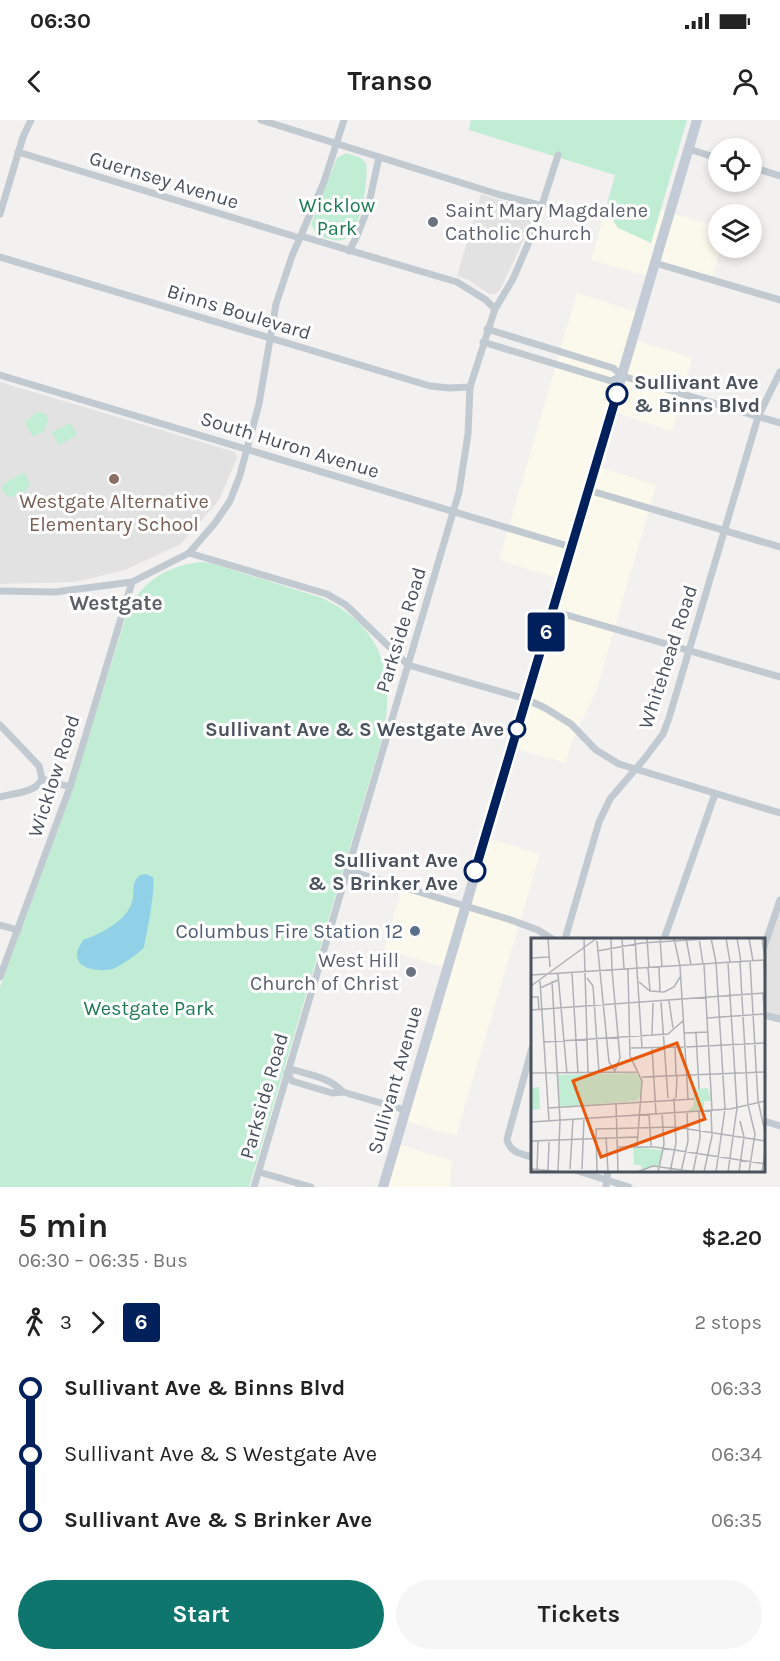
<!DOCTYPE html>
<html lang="en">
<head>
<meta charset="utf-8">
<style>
  :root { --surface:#fff; --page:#f6f6f6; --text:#222; --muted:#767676; --accent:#0f766e }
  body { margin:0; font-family:Karla,sans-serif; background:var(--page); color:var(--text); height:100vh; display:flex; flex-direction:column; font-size:22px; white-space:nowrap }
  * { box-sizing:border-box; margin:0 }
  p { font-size:20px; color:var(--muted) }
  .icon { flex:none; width:33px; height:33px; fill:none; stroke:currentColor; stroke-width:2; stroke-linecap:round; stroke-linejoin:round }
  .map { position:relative; height:1067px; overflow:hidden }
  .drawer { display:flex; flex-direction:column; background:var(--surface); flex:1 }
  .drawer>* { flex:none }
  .badge { padding:0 12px; border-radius:4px; font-size:21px; line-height:39px }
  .fabs { position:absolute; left:708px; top:18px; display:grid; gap:12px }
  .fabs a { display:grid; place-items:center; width:54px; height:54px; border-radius:50%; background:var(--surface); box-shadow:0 3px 9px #0003; font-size:30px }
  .map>.badge { position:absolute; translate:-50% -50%; box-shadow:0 0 0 3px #fff }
  .legs { display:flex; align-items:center; gap:9px; height:66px; padding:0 18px; font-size:20px }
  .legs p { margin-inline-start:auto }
  .head { display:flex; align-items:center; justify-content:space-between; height:102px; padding:0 18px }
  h1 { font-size:33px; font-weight:700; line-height:45px }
  .primary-button { display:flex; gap:12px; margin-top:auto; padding:12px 18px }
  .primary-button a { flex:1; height:69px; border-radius:36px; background:var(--accent); color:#fff; font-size:24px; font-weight:700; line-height:69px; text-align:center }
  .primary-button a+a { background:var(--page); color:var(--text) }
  ul { padding:0 18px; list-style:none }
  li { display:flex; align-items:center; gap:21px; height:66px; font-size:22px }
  li i { display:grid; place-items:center; width:9px; height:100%; margin:0 8px; background:currentColor }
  li i::after { content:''; width:15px; height:15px; margin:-8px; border:4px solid; border-radius:50%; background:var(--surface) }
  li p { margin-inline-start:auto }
  li:first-child i { background:linear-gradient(#0000 50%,currentColor 0) }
  li:last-child i { background:linear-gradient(currentColor 50%,#0000 0) }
  .status { display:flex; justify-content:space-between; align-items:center; height:42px; padding:0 30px; background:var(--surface); direction:ltr }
  .status svg { height:16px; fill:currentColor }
  header { display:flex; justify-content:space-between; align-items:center; height:78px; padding:0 18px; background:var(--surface); font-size:27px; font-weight:700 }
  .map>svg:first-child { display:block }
  .commercial { fill:#fbf8ec }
  .education { fill:#e3e2e2 }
  .green { fill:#c2edd5 }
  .water { fill:#91d1e7 }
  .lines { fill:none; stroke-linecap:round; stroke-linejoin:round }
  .street { stroke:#c2cad1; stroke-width:7 }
  .secondary { stroke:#c2cbd6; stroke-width:10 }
  .line-1-casing { stroke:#fff; stroke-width:14 }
  .line-1 { stroke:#00205b; stroke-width:9 }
  .worship-dot { fill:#6b7280; stroke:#fff; stroke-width:2 }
  .stop-1-dot { fill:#fff; stroke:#00205b; stroke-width:3 }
  .education-dot { fill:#8d6e63; stroke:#fff; stroke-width:2 }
  .service-dot { fill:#5c6f8a; stroke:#fff; stroke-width:2 }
  .labels { text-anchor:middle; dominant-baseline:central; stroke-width:6; stroke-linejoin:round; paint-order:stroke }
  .street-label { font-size:20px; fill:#49525d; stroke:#fff }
  .park-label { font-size:20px; fill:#1d7b51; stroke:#fff }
  .worship-label { font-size:20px; fill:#5b616d; stroke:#fff; text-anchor:start }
  .stop-label { font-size:20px; font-weight:bold; fill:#49525d; stroke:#fff; text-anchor:end }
  .education-label { font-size:20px; fill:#785e54; stroke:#fff }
  .service-label { font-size:20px; fill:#4e5e75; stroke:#fff; text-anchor:end }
  .neighbourhood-label { font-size:21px; font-weight:bold; fill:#5d6065; stroke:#fff }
  .inset-road { fill:none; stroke:#afb1b5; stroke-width:1.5 }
  .view { fill:#e8590c; fill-opacity:0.15; stroke:#e8590c; stroke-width:3 }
  .inset-edge { fill:none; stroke:#49525d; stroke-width:3 }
</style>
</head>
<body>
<div class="status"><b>06:30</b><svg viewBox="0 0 49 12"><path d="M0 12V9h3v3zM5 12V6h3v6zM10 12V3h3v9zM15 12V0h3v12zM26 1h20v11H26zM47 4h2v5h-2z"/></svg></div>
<header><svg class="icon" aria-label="back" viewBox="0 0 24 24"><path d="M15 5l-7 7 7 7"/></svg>Transo<svg class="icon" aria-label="person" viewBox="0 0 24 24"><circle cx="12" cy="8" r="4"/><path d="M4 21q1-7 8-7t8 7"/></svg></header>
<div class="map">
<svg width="780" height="1067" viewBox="0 0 780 1067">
  <rect width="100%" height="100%" fill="#f3f0f0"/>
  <g class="commercial">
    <path d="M607,84L612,85L650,123L661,90L718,107V128H721L712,157L659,141L654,158L591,140Z"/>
    <path d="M577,173L643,194L635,220L692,238L672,311L614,292L598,347L656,365L597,569L571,624L566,643L510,627L560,459L499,440Z"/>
    <path d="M484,717L540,734L456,1016L401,1000L446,848L384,829L403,765L464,783Z"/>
    <path d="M395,1023L452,1041L450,1067H381Z"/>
  </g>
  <g class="education">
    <path d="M481,74L526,88L531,93L533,100L500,170L495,174H489L469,160L457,156Z"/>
    <path d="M0,262L235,332L237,338L219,380L181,424L125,450L75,462L0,464Z"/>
    <path d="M780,791V896L764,891V837Z"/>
  </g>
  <g class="green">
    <path d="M471,0H687L651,123L618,108L609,94L612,86L607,84L615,55L469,10Z"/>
    <path d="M346,33L361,38L366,43C369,59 361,112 345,119C336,123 326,118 317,115L311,104L337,38Z"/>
    <path d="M37,292L46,294L48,299L45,310L33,317L26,305V301Z"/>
    <path d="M71,303L77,315L59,325L52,312Z"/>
    <path d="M24,352L30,364L25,372L12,377L7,376L2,370L3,364Z"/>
    <path d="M202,442L214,444L322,478C382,507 394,550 384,612L249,1067H0V867L70,677L128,490C143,460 169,445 202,442Z"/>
  </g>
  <path class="water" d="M146,754L153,757C156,767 147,813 144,827C140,833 120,846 113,849C101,852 76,850 77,834C77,829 81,824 83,820C101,814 131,799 133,777C134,767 132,762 140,755Z"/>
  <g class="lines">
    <g class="street">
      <path d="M261,0L497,74L543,86"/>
      <path d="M688,29L718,38"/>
      <path d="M18,32L300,118"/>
      <path d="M752,47L780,56"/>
      <path d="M0,94L23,17L31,0"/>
      <path d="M301,116L457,162L486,180L495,189"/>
      <path d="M349,131L356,118L368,88L379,37"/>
      <path d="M0,137L430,266L449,268L470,267"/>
      <path d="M655,143L780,180"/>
      <path d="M487,209L613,248L622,256L780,303"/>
      <path d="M483,222L611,261L622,256"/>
      <path d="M0,255L571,427"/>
      <path d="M588,370L780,427"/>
      <path d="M189,433L327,474L346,485L408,545L526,579L545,588L571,604L596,630L619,644L780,693"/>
      <path d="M0,471L55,472L132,462L189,433L215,403L230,381L240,355L259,284L276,184L292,136L324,62L344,0"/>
      <path d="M553,491L780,557"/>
      <path d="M0,605L39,646L42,659"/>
      <path d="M42,659L70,667"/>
      <path d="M0,677C13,673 36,673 42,659"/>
      <path d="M347,750L511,800L538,810L552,819"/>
      <path d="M0,805L18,810"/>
      <path d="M565,819L599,702L610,679L645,638L663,614L669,598L758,297L780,252"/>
      <path d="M664,819L715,674"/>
      <path d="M764,827L780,780"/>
      <path d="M0,857L70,667L132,462"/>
      <path d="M764,895L780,899"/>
      <path d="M532,928L507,1019C509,1032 521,1034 532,1037"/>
      <path d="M343,972C330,958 312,955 294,950L287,953L292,961L332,973L343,972L405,990"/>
      <path d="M764,1001L780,1006"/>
      <path d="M575,1050L629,1067"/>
      <path d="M259,1052L311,1067"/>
      <path d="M254,1067L459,372L468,314L470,267L495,189L513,159L534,110L558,35"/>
      <path d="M606,1067L608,1050"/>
    </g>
    <path class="secondary" d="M383,1067L697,0"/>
  </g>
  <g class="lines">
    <g class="line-1-casing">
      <path id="line-1" d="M475,751L617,274"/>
    </g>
    <use href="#line-1" class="line-1"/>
  </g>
  <g class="worship-dot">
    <circle cx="433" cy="102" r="6"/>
    <circle cx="411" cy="852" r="6"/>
  </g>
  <g class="stop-1-dot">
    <circle cx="617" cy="274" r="10"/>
    <circle cx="517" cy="609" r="8"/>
    <circle cx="475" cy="751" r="10"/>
  </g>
  <circle class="education-dot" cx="114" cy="359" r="6"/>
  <circle class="service-dot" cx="415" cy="811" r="6"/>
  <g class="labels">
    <g class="street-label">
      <text transform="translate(164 60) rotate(17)">Guernsey Avenue</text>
      <text transform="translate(239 192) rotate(17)">Binns Boulevard</text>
      <text transform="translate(290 325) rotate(17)">South Huron Avenue</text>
      <text transform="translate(401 510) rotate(-73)">Parkside Road</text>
      <text transform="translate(668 537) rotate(-72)">Whitehead Road</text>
      <text transform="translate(54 656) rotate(-72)">Wicklow Road</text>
      <text transform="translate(395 960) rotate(-74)">Sullivant Avenue</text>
      <text transform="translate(264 976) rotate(-74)">Parkside Road</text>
    </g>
    <g class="park-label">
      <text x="337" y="85">Wicklow<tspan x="337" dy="23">Park</tspan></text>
      <text x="149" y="888">Westgate Park</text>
    </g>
    <g class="worship-label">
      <text x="445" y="90">Saint Mary Magdalene<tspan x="445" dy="23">Catholic Church</tspan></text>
      <text x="399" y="840" text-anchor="end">West Hill<tspan x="399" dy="23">Church of Christ</tspan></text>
    </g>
    <g class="stop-label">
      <text x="634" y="262" text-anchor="start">Sullivant Ave<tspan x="634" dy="23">&amp; Binns Blvd</tspan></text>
      <text x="504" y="609">Sullivant Ave &amp; S Westgate Ave</text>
      <text x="458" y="740">Sullivant Ave<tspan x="458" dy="23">&amp; S Brinker Ave</tspan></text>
    </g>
    <g class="education-label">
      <text x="114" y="381">Westgate Alternative<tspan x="114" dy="23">Elementary School</tspan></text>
    </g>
    <g class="service-label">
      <text x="403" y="811">Columbus Fire Station 12</text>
    </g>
    <g class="neighbourhood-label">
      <text x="116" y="483">Westgate</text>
    </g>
  </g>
  <g transform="translate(531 818)">
    <rect width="234" height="234" fill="#f3f0f0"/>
    <path d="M104,135L110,140V158L105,163L29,169L27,137ZM8,149L9,171L0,172V150ZM177,150L180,163H173V172L157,173L163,167L162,151ZM102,209L131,212L128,228L110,231V227H103Z" fill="#c2edd5"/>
    <path class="inset-road" d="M17,0L19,29M53,0L57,135M80,0L81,32M91,0L93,31M104,0L111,110M116,0L118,30M129,0L131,29M143,0L149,28L154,109M155,0L160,27M168,0L172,26M180,0L185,24L194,171M195,0L199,24M206,0L210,24M218,0L222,23M231,0L234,21M66,3L78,124L83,132M66,13L111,5L190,0M0,20L18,19M233,22L234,47M219,23L227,163L234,194M209,24L217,167L224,196L218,234M173,26L181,172M128,29L129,54M117,30L119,53M97,31L99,118L111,143L106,209M81,32L89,120L83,135M41,35L47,136M27,36L36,136M0,37L234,22M56,40L62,48L68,135M9,43L18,183M21,43L29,182L27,234M108,44L119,53L133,54L143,49L149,39M0,48L66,0M9,50L27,42M232,55L234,86M0,59H7L8,72M138,63L142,90M130,64L137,160M0,72L234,55M176,80L234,76M153,95L177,94M165,95L168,151M121,97L122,65M13,104L137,96L153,82M144,108L145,138M121,109L125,176M155,109L234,105M100,110L154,109M154,110L157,161M0,135L106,134M111,139L234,134M145,160L146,138M85,165L87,234M17,170L163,161M118,176L120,208M0,184L199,171L234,163M75,199L77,234M0,203L106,199M86,209H124L234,226M0,231L32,234M39,231L42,181M51,231L53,180M6,232L7,203M17,232L18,204M66,234L65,191L144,189L234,203M106,234L122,228L165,234M127,234L133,206L131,175M139,234L145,205L143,160M150,234L157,203L156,174M162,234L169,200L168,173M173,234L181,198L180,172M185,234L194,171M197,234L206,170L197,25M208,234L213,199L209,183M231,234L234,214"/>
    <path class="view" d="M146,105L174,181L70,219L42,143Z"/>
    <rect width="234" height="234" class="inset-edge"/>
  </g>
</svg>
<div class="fabs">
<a><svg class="icon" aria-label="locate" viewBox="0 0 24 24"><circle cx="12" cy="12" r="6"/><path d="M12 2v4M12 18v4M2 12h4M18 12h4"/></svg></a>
<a><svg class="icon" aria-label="layers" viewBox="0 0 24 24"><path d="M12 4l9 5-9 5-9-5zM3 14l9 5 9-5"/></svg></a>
</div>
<b class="badge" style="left:546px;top:512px;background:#00205b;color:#fff">6</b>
</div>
<section class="drawer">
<div class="head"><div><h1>5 min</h1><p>06:30 – 06:35 · Bus</p></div><b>$2.20</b></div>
<div class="legs"><svg class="icon" aria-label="walk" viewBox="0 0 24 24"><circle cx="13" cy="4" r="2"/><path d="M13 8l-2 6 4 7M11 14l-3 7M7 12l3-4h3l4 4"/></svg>3<svg class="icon" aria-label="forward" viewBox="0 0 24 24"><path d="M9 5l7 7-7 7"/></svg><b class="badge" style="background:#00205b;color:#fff">6</b><p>2 stops</p></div>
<ul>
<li><i style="color:#00205b"></i><b>Sullivant Ave &amp; Binns Blvd</b><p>06:33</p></li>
<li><i style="color:#00205b"></i><span>Sullivant Ave &amp; S Westgate Ave</span><p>06:34</p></li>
<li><i style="color:#00205b"></i><b>Sullivant Ave &amp; S Brinker Ave</b><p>06:35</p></li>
</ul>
<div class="primary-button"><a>Start</a><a>Tickets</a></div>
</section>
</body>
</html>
